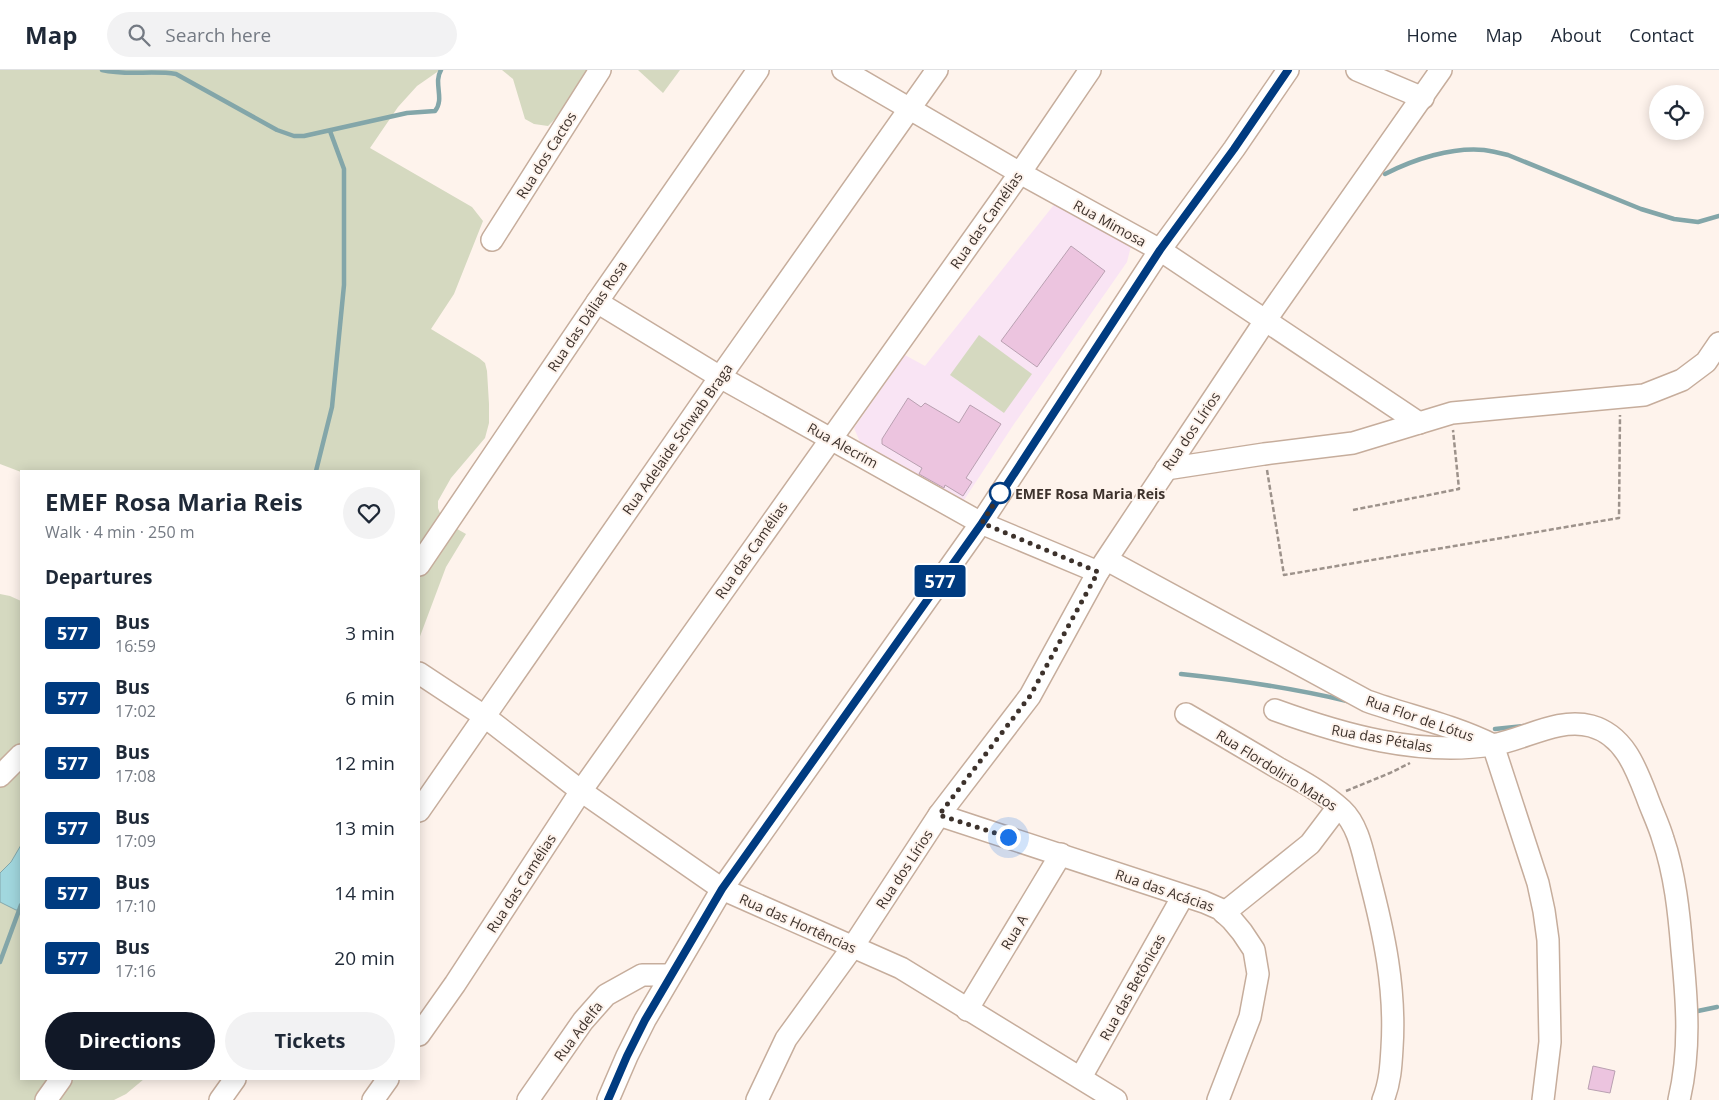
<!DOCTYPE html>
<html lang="en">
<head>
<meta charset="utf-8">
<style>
  :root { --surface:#fff; --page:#f2f2f3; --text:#1f2937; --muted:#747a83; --line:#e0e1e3; --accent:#111827 }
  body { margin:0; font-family:"Open Sans",sans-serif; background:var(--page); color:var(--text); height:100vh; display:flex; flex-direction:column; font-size:19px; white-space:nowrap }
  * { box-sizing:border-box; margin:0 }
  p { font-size:16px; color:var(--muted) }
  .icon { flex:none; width:28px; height:28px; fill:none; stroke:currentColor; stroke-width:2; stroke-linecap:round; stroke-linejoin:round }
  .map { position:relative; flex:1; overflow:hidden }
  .panel { position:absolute; left:20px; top:400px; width:400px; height:610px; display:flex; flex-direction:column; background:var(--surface); border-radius:0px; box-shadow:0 2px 12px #0003 }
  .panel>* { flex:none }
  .badge { padding:0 10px; border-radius:4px; font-size:18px; line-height:32px }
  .controls { position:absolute; left:1649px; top:15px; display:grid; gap:10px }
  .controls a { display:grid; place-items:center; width:55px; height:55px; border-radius:50%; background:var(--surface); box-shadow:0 2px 12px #0003; font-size:25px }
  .you { position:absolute; width:25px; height:25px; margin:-12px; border:4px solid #fff; border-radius:50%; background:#1a73e8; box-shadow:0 0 0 8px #1a73e833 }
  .map>.badge { position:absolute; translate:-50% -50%; box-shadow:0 0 0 2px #fff }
  h2 { padding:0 25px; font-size:19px; line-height:45px }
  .round { display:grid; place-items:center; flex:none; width:52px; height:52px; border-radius:26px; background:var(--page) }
  .overview { display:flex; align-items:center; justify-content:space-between; height:85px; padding:0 25px }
  h1 { font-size:24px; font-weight:700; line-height:38px }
  .button { display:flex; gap:10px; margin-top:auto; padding:10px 25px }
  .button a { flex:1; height:58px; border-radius:30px; background:var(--accent); color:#fff; font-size:20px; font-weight:700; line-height:58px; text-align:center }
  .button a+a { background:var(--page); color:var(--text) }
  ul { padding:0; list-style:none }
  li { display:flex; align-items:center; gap:15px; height:65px; padding:0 25px }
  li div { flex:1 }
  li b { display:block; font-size:19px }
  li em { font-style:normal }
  li .badge { min-width:55px; font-weight:700; text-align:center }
  header { display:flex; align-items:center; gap:30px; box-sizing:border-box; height:70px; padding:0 25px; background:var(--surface); border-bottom:1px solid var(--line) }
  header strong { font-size:24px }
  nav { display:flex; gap:28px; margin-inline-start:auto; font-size:18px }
  .search { width:350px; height:45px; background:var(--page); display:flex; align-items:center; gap:12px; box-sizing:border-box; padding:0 18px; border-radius:28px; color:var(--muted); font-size:19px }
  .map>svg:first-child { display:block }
  .education { fill:#f9e4f4 }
  .green { fill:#d5d9c0 }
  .water { fill:#a1d7de; stroke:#83a6a9 }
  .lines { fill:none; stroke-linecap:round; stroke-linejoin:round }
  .stream { stroke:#83a6a9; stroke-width:4.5 }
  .building { fill:#ecc4df; stroke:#b9a0b1 }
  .minor-casing { stroke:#c6ad9c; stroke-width:24 }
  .path { stroke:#9d928b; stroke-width:2.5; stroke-dasharray:5 2.5; stroke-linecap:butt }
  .minor { stroke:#fff; stroke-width:21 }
  .line-casing { stroke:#fff; stroke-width:11 }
  .line { stroke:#003b80; stroke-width:8 }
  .walk { stroke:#3d322c; stroke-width:5; stroke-dasharray:0 9 }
  .stop-dot { fill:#fff; stroke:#003b80; stroke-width:2.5 }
  .labels { text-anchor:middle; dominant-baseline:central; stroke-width:4; stroke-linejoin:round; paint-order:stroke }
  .street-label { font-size:14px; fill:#3d322c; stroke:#fef3ec }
  .stop-label { font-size:14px; font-weight:bold; fill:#3d322c; stroke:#fef3ec; text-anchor:start }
</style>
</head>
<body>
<header>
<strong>Map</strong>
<div class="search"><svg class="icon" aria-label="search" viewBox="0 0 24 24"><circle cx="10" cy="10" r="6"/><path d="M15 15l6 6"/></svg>Search here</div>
<nav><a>Home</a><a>Map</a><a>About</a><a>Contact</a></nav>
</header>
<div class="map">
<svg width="1719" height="1030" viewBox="0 0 1719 1030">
  <rect width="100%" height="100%" fill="#fef3ec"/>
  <path class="education" d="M1057,131L1131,176L1127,192L1014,354L964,430L860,372L854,358L905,285L925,296Z"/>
  <g class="green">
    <path d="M0,0H440L417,16L398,37L370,78L472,137L483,151L454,224L431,259L479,288L485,293L487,301L489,334V353L485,368L451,408L438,431V438L443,451L466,464L446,497L419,569V401L21,402L0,394Z"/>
    <path d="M502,0H597L560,44L548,56L534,54L525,49L513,9Z"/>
    <path d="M638,0H680L663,23Z"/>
    <path d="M979,265L1032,304L1004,343L950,305Z"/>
    <path d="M0,524L10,526L21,531V775L11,792L0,803Z"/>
    <path d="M0,832L16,840H21V1009H144L126,1024L114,1030H0Z"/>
  </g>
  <path class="water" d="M21,775V840H16L0,832V803L11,792Z"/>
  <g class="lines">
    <g class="stream">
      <path d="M102,0C127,6 152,0 176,4L277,60L294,66H304L407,43L435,41C445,29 433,13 441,0"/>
      <path d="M1385,104C1414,89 1452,77 1484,80C1492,81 1500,83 1508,85L1641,139L1674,149L1698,152L1719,146"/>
      <path d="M316,401L332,337L344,215V99L330,61"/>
      <path d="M1181,604C1238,610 1292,618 1347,631"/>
      <path d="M1495,659L1524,656"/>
      <path d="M0,892L21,835"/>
      <path d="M1693,942L1717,937"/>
    </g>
  </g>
  <g class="building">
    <path d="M1071,176L1105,201L1037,297L1001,271Z"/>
    <path d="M908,328L921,337L925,333L959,353L970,335L1001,354L966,408L972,412L963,426L945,415L944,418L919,404L922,398L882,374V369Z"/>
    <path d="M1593,996L1615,1001L1610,1023L1588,1019Z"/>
  </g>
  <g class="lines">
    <g class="minor-casing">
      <g id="minor">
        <path d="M843,0L1020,103L1160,180L1419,353"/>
        <path d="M1357,0L1423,28"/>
        <path d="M492,170L600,0"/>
        <path d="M597,232L720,307L981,453L1098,502"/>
        <path d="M1166,399L1264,384L1353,373L1452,343L1644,325L1682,310L1706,292L1719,273"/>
        <path d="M1107,490L1367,631C1409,646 1453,655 1493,675L1538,813L1544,841L1548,870L1550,972L1543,1030"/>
        <path d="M419,495L597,232L758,0"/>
        <path d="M419,603L484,646L581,721L722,819L901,898L1116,1030"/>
        <path d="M1275,640C1344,665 1418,686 1492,675C1524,670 1558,647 1591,656C1624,665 1636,698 1647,727C1652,741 1659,755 1663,769C1675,804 1679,843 1682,880C1687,931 1691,979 1679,1030"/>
        <path d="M1186,644C1217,662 1248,680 1278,698C1300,710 1324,723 1342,740C1359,756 1363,784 1369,806C1384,863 1396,919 1392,978C1391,996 1390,1013 1383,1030"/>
        <path d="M0,706L21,685"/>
        <path d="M419,741L720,307L937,0"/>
        <path d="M939,745L1204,832L1220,839L1232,850L1242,862L1254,880L1258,904L1250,947L1218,1030"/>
        <path d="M1224,843L1310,774L1338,737"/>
        <path d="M967,940L1061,784"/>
        <path d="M419,965L455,914L581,721L1020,103L1090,0"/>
        <path d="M1081,1007L1183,826"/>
        <path d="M46,1030L61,1009"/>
        <path d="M220,1030L235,1009"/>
        <path d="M373,1030L388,1009"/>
        <path d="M528,1030L583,951L606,925L642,905H671"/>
        <path d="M608,1030L627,986L645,950L722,819L981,453L1160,180L1234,79L1288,0"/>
        <path d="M757,1030L786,969L852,878L939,745L1030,626L1098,502L1265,251L1441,0"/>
      </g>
    </g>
    <g class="path">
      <path d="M1267,400L1284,505L1619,448L1620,345"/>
      <path d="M1353,440L1459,419L1453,360"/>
      <path d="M1346,721L1390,703L1410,693"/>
    </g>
    <use href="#minor" class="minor"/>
  </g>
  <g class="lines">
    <g class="line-casing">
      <path id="line" d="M608,1030L627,986L645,950L722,819L982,453L1160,180L1234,79L1288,0"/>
    </g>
    <use href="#line" class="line"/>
    <path class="walk" d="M1000,423L1001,422L982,453L1098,502L1030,626L939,745L1008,767"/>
  </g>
  <circle class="stop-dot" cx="1000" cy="423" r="10"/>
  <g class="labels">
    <g class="street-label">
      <text transform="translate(546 85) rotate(-58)">Rua dos Cactos</text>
      <text transform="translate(986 150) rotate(-55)">Rua das Camélias</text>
      <text transform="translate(1110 153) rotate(29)">Rua Mimosa</text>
      <text transform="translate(587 246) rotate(-56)">Rua das Dálias Rosa</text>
      <text transform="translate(1191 361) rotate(-56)">Rua dos Lírios</text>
      <text transform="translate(677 369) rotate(-55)">Rua Adelaide Schwab Braga</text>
      <text transform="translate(843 375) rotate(29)">Rua Alecrim</text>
      <text transform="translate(751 480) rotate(-55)">Rua das Camélias</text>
      <text transform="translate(1420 648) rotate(19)">Rua Flor de Lótus</text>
      <text transform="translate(1382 668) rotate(10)">Rua das Pétalas</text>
      <text transform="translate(1277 700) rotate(32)">Rua Flordolirio Matos</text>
      <text transform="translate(904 799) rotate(-57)">Rua dos Lírios</text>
      <text transform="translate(521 813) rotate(-57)">Rua das Camélias</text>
      <text transform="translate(1165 820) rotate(19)">Rua das Acácias</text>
      <text transform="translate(798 853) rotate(24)">Rua das Hortências</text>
      <text transform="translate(1014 862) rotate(-59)">Rua A</text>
      <text transform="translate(1132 917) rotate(-61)">Rua das Betônicas</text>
      <text transform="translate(578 961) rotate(-53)">Rua Adelfa</text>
    </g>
    <g class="stop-label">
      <text x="1015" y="423">EMEF Rosa Maria Reis</text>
    </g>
  </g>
</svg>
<div class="controls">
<a><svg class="icon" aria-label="locate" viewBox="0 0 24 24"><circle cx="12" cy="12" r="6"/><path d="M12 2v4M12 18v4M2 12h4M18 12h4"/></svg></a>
</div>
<div class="you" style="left:1008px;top:767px"></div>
<b class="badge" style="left:940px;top:511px;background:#003b80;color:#fff">577</b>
<section class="panel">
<div class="overview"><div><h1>EMEF Rosa Maria Reis</h1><p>Walk · 4 min · 250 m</p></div><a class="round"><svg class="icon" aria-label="heart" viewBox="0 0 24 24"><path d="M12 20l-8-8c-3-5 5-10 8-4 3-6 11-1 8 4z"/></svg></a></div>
<h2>Departures</h2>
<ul>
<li><span class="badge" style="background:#003b80;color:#fff">577</span><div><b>Bus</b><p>16:59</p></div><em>3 min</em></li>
<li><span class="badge" style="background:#003b80;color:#fff">577</span><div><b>Bus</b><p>17:02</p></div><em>6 min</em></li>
<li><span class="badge" style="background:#003b80;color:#fff">577</span><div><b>Bus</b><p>17:08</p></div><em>12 min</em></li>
<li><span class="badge" style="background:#003b80;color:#fff">577</span><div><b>Bus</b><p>17:09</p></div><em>13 min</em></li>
<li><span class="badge" style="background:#003b80;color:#fff">577</span><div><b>Bus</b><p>17:10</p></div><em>14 min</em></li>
<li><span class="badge" style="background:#003b80;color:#fff">577</span><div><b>Bus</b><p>17:16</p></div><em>20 min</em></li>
</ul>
<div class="button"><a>Directions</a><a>Tickets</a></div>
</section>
</div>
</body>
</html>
